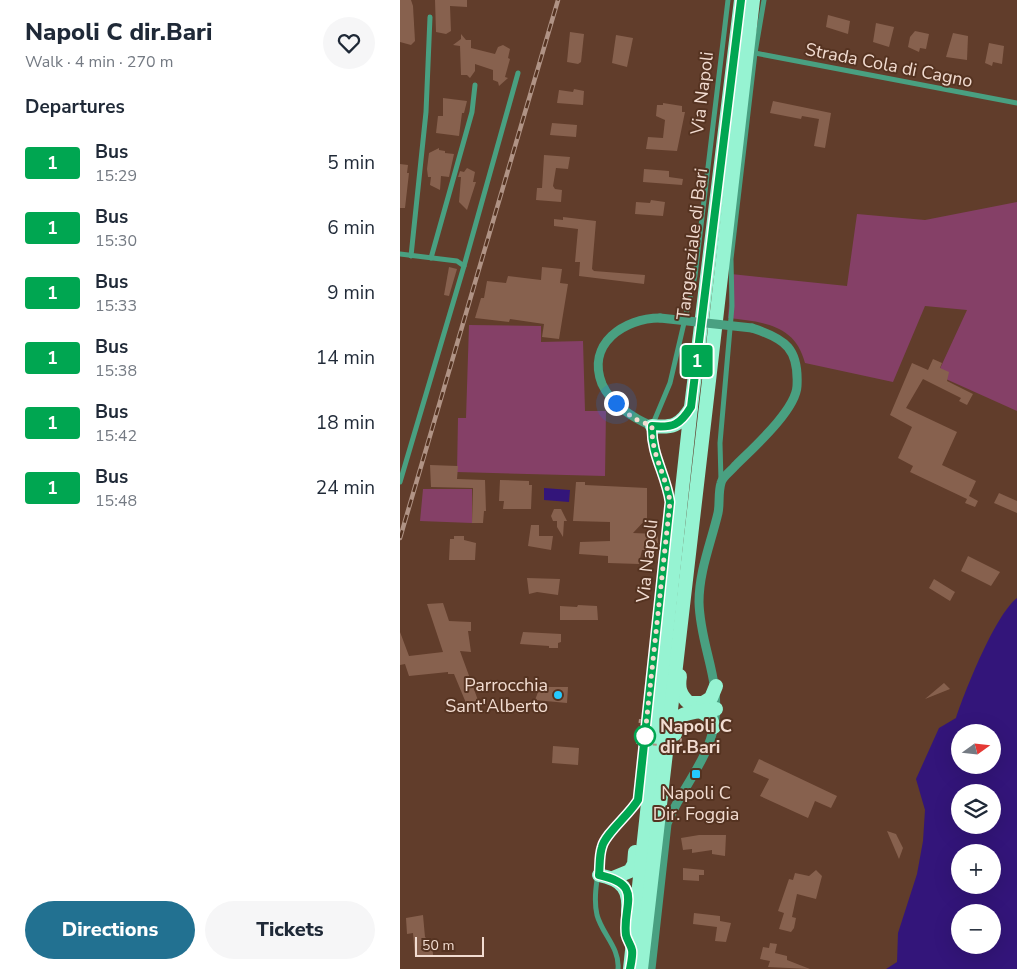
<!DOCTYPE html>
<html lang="en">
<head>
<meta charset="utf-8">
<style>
  :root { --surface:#fff; --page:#f6f6f7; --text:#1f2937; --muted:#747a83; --accent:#227191 }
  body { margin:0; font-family:"Nunito Sans",sans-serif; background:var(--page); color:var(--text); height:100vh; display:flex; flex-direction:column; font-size:19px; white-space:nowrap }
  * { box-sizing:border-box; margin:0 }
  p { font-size:16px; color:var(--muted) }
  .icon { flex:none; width:28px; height:28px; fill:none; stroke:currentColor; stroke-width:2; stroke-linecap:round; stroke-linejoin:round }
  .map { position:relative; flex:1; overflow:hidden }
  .panel { display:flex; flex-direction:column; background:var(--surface); width:400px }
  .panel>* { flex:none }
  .badge { padding:0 10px; border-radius:4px; font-size:18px; line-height:32px }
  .needle { width:32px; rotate:75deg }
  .buttons { position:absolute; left:551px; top:724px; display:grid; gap:10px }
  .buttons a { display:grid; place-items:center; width:50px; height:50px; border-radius:50%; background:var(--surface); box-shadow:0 5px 20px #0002; font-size:25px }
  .scale { position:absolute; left:15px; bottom:12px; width:69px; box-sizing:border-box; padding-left:5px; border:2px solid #f2dcd1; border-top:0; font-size:14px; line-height:18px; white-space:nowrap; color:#f2dcd1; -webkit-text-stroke:4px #553321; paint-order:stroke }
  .you { position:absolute; width:25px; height:25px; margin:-12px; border:4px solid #fff; border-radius:50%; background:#1a73e8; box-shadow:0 0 0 8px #1a73e833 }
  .map>.badge { position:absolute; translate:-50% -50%; box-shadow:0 0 0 2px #fff }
  h2 { padding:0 25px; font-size:19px; line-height:45px }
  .round { display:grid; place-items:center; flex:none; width:52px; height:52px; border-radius:26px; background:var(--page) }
  .head { display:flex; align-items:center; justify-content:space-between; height:85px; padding:0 25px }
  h1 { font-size:24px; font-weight:800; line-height:38px }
  .action { display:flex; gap:10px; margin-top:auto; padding:10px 25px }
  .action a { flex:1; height:58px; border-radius:30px; background:var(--accent); color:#fff; font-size:20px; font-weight:800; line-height:58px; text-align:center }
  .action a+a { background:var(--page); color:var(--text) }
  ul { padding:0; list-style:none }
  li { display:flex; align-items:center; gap:15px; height:65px; padding:0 25px }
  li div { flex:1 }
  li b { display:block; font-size:19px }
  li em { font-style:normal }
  li .badge { min-width:55px; font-weight:700; text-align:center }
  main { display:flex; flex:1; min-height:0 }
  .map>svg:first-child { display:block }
  .green { fill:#854067 }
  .water { fill:#33157a; fill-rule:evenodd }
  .building { fill:#87614e }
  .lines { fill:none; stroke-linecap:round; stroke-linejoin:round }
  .minor { stroke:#49a081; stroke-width:5 }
  .tertiary { stroke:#49a081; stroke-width:9 }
  .trunk { stroke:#96f3d2; stroke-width:14 }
  .rail-casing { stroke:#b09385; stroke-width:4.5 }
  .rail { stroke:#553321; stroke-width:2.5; stroke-dasharray:8; stroke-linecap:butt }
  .path-bridge { stroke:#ad9182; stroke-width:2; stroke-dasharray:4 4; stroke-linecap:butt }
  .tertiary-bridge { stroke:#49a081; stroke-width:9 }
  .line-casing { stroke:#fff; stroke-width:11 }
  .line { stroke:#00a651; stroke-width:8 }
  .walk { stroke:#f2dcd1; stroke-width:5; stroke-dasharray:0 9 }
  .poi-dot { fill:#25c9fe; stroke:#553321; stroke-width:2 }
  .stop-dot { fill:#fff; stroke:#00a651; stroke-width:2.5 }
  .labels { text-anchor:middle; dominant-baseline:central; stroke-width:4; stroke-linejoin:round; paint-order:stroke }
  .street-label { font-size:18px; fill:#f2dcd1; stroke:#553321 }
  .poi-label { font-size:18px; fill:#f2dcd1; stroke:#553321; text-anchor:end }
  .stop-label { font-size:18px; font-weight:bold; fill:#f2dcd1; stroke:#553321; text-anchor:start }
</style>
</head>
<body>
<main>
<section class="panel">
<div class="head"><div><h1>Napoli C dir.Bari</h1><p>Walk · 4 min · 270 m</p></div><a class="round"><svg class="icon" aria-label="heart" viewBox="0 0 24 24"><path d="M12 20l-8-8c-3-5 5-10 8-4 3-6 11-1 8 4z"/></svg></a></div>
<h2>Departures</h2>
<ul>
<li><span class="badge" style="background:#00a651;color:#fff">1</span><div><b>Bus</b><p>15:29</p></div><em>5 min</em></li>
<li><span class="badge" style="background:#00a651;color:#fff">1</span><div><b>Bus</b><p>15:30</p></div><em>6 min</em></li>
<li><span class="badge" style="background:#00a651;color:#fff">1</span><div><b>Bus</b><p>15:33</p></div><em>9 min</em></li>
<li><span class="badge" style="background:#00a651;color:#fff">1</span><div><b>Bus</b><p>15:38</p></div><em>14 min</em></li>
<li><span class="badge" style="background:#00a651;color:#fff">1</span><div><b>Bus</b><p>15:42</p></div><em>18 min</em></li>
<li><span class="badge" style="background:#00a651;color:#fff">1</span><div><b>Bus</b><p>15:48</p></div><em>24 min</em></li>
</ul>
<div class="action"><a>Directions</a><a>Tickets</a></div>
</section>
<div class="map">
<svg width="617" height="969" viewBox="0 0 617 969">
  <rect width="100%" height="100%" fill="#613d2b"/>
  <g class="green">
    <path d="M617,202V411L537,375L567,310L525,306L493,382L405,363C395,324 363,322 328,318L331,274L447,286L457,214L525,220Z"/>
    <path d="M69,325L141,326V342L183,341L185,411H206L205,476L57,472L58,418H66Z"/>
    <path d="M23,489H72V523L20,521Z"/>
  </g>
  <g class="water">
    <path d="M144,488L170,490L169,502L144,500Z"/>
    <path d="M617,598V969H486L497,962L498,933L517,874L523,841L525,810L516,779L539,728L556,718C565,691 595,615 617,598ZM560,732H592V765H560ZM560,792H592V825H560ZM592,852V885H560V852ZM592,912V945H560V912Z"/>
  </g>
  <g class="building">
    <path d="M0,0H11L13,6L15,41L11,45L0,42Z"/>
    <path d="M35,0H67V7L50,6L51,31L46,34L36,32Z"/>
    <path d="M428,15L450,21L448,34L426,27Z"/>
    <path d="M476,23L494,27L489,47L473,42Z"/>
    <path d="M515,31L529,34L526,49L520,48L519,52L508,47L510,37Z"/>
    <path d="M170,32L184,34L181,62L178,64L167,62Z"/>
    <path d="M553,33L568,36L567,60L546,57Z"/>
    <path d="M61,34L66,40H71V48L95,54L98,47L103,45L110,49L108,58L110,59L105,77L108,78L99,86L98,82L93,80V70L75,64V71L70,78L67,75H61L60,46L53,45L61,39Z"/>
    <path d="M216,35L233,38L227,67L212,63Z"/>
    <path d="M589,43L604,46L602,64L593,62L592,66L585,63Z"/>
    <path d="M174,89L184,91L183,105L157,103L159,90L173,92Z"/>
    <path d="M43,98L67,101L64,113H62L59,136L36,133L38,116H43Z"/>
    <path d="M373,101L431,113L425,148L414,146L419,119L402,116L401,119L370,113Z"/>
    <path d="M263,103L282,106V112H285L277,151L246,149L248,137L263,138L265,120L256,116L257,105H263Z"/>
    <path d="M152,123L177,125L176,137L150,135Z"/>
    <path d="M39,148V150L45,151V153L54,154L49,177L41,176L40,190L30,185L31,177H28L27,169L29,153Z"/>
    <path d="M144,155L170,157L168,169L156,168L153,186L155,189L162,190L161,202L136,200L137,188H142Z"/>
    <path d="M0,164L8,165L7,173H9L5,208H0Z"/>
    <path d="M67,168L75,172L73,182H76L67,210L59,202L61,177H58L60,171L64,172Z"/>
    <path d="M244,169L269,171V177L283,179L282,185L243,182Z"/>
    <path d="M251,200L265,202L263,216L235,214L236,202L250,203Z"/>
    <path d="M163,217L196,221L192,269L194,271L245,275L244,284L179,276L180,262H175L178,229L154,226V219L163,220Z"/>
    <path d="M49,267L57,269L49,296L44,295Z"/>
    <path d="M142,267L162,269L160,283L168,284L159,339L142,337L144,324L110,319L109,322L75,318L81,298H84L87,281L106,283L108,276L141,280Z"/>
    <path d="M533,359L542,363L540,368L549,372L547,381L573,394L567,405L559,401L561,398L523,379L506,408L557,432L542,465L576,481L569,496L578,501L575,507L565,503L567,499L510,472L513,466L498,458L512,427L490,415L512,363L528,370Z"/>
    <path d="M30,465L58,466L57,479L85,480L86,511H84L83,523H72L73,488L31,487Z"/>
    <path d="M100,480L129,481V485H132L131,509H103L104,501H99Z"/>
    <path d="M176,482H185V485L247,488V518L233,533L258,534V543L248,542L247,550H242L239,564L208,563V556L179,554L180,542L210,541V522L173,521Z"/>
    <path d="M599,493L617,501V513L594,503Z"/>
    <path d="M154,509H161L167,521H164L163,537L157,527V521H153L151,516Z"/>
    <path d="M131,525H139V536H153L151,550L128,546Z"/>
    <path d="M54,536H64V540L76,543L75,560H49L50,539H54Z"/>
    <path d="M568,556L600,572L591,586L561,571Z"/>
    <path d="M127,578L160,579L158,595L137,592L129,594Z"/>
    <path d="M534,579L555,592L550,601L529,588Z"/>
    <path d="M43,603L49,621L71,622V631H68L71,652L60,651L79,703H66L54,674H48V672L9,676L5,664L0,665V632L9,656L43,652L27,604Z"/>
    <path d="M178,605L197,606L198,620H160V606L177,607Z"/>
    <path d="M123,632L161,634V642L158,643V648H149V646L120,644Z"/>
    <path d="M544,683L550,689L525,699Z"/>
    <path d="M140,687H168L167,703L135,700Z"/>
    <path d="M153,746L179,748L178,765L152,763Z"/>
    <path d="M359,759L437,796L431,808L415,801L408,818L360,796L369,779L353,772Z"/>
    <path d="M487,831L496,834L503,848L499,859Z"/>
    <path d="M299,835H326L325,856L312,854V850L292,853V849L283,850L281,838Z"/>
    <path d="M283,868L304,870V875H299V881L283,880Z"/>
    <path d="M416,870L422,876L416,899L397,894L392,917L396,918L394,928L391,932L379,929L384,913L378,911L389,879L393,880L395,873L409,876Z"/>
    <path d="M294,913L320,916V921L331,923L326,942L315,941L317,927L293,924Z"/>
    <path d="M23,915L25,937L28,940H32L33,955L15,957L13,933L7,934L6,918Z"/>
    <path d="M370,943L377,944L375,953L387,956V960L410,969L368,967L370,961L360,959L363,947L369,948Z"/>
  </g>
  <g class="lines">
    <g class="minor">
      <path d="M355,53L617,103"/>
      <path d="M0,254L57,261L64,266L0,482"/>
      <path d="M11,256L26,112L30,17"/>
      <path d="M31,258L72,112L75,85"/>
      <path d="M64,266L118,73"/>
      <path d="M321,481L320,443L332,306L331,259L355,53L364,0"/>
      <path d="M218,969C220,948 202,934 197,915C192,894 200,867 202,846C211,828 228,817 238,800L270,502L268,488L253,451L252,426L270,383L295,276L328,0"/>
    </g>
    <g class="tertiary">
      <path d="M252,426C233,418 211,404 202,384C186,344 224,318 260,318"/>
      <path d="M251,969L267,824C279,792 309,759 314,725C322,680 300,647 299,602C299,571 311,543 318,513C320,504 318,493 321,483C322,477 331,471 335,466C352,449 396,410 397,386C399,349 386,339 352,328"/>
    </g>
    <g class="trunk">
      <path d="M252,426C272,428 280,426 291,408"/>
      <path d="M280,676C278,688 280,695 289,703H304"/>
      <path d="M303,703L311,698L316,686"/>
      <path d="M302,712L310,717L314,727"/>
      <path d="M275,734L279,717C290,710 303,712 316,709"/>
      <path d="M199,875C223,880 230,889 228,913"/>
      <path d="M213,878L230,871L234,864L235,852"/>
      <path d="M230,969L291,407L341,0"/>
      <path d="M241,969L353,0"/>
    </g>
    <g class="rail-casing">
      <path id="rail" d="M0,538L158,0"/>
    </g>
    <use href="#rail" class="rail"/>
    <path class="path-bridge" d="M240,719L237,743L280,747L283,723"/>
    <path class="tertiary-bridge" d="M260,318L352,328"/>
  </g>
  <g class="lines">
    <g class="line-casing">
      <path id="line" d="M230,969C231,963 233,955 232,950C231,945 227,940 226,935C222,905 245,885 199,875C200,866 199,856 202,847C205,834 229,815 238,800L270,502C266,474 251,455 252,426C273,428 280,425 291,407L341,0"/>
    </g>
    <use href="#line" class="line"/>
    <path class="walk" d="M216,403L233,418L252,426C251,455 266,474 270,502L244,744L245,736"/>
  </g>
  <g class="poi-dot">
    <circle cx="158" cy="695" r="5"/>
    <rect x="291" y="769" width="10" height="10" rx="2.5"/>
  </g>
  <circle class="stop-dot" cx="245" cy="736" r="10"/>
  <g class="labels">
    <g class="street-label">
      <text transform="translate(489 65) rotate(11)">Strada Cola di Cagno</text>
      <text transform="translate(302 93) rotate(-83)">Via Napoli</text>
      <text transform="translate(292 244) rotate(-83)">Tangenziale di Bari</text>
      <text transform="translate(247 561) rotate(-84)">Via Napoli</text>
    </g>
    <g class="poi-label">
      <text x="148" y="685">Parrocchia<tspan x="148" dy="21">Sant'Alberto</tspan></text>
      <text x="296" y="793" text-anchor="middle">Napoli C<tspan x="296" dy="21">Dir. Foggia</tspan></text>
    </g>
    <g class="stop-label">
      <text x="260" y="726">Napoli C<tspan x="260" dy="21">dir.Bari</tspan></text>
    </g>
  </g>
</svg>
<div class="buttons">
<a><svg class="needle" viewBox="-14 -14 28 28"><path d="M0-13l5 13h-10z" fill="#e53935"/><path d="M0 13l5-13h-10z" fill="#747a83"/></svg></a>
<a><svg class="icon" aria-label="layers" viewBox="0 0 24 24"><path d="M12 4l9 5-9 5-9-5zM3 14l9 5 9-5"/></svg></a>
<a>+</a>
<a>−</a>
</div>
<div class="scale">50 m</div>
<div class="you" style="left:216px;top:403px"></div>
<b class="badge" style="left:297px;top:361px;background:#00a651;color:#fff">1</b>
</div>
</main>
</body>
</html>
